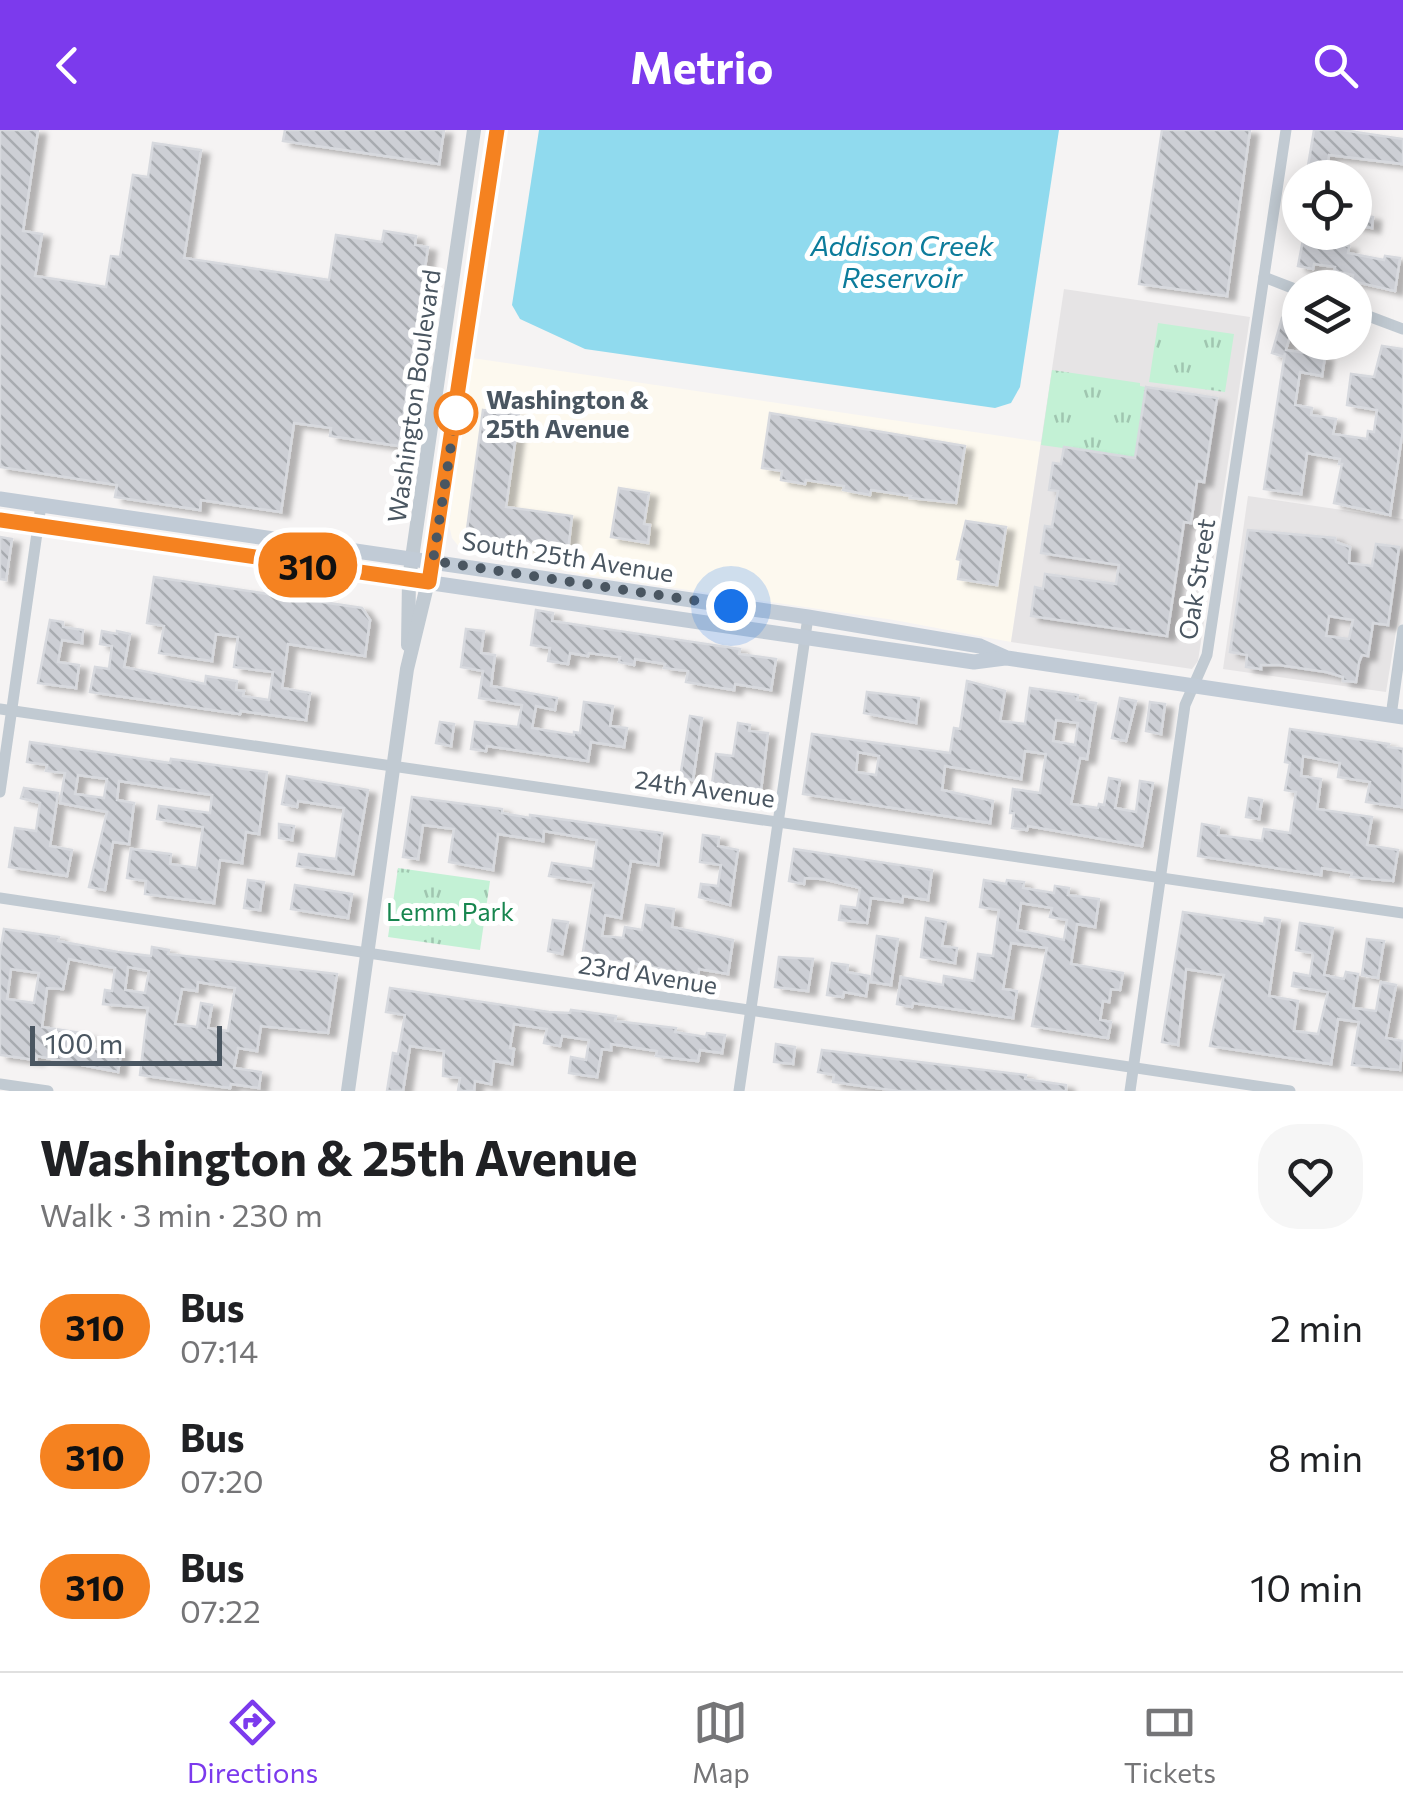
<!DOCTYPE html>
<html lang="en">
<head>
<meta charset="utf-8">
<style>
  :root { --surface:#fff; --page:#f6f6f6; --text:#202124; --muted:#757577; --line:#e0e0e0; --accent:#7c3aed }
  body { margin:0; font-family:Commissioner,sans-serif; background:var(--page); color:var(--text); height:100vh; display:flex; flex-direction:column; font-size:38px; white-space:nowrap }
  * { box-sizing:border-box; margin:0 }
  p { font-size:32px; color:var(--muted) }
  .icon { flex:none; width:55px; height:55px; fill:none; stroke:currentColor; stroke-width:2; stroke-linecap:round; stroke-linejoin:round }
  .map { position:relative; height:961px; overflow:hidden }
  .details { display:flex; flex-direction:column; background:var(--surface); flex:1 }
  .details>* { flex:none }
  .badge { padding:0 20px; border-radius:32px; font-size:35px; line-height:65px }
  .tools { position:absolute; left:1282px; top:30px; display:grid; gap:20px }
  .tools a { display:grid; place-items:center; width:90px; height:90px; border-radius:50%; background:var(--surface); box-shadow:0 5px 25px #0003; font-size:50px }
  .scale { position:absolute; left:30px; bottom:25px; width:192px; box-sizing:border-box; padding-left:10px; border:5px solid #4a5661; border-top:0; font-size:28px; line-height:35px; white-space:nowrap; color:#4a5661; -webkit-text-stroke:8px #fff; paint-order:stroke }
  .you { position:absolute; width:50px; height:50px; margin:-25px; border:8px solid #fff; border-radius:50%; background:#1a73e8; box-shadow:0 0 0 15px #1a73e833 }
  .map>.badge { position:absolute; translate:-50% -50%; box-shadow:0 0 0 5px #fff }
  .round { display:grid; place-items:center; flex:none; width:105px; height:105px; border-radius:40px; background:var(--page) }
  .overview { display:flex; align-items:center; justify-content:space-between; height:170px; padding:0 40px }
  h1 { font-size:48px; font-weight:700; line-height:75px }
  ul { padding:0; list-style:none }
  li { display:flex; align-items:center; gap:30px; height:130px; padding:0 40px }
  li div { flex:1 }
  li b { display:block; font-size:38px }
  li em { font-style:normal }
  li .badge { min-width:110px; font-weight:700; text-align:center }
  header { display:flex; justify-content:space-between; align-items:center; height:130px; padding:0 40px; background:var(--accent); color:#fff; font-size:45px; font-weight:700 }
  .tabs { display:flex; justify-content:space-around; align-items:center; height:140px; border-top:2px solid var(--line); background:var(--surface); font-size:28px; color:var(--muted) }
  .tabs a { display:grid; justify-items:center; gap:5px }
  .tabs .selected { color:var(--accent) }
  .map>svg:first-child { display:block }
  .commercial { fill:#fdf9ef }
  .education { fill:#e6e4e5 }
  .park { fill:url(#park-tufts) }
  .water { fill:#90daee }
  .building { fill:url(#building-back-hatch); stroke:#d7d9de; stroke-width:2.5; fill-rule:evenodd; filter:url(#shadow) }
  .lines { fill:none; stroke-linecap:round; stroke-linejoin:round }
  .minor { stroke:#c1cad2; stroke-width:11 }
  .tertiary { stroke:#c1cad2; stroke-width:14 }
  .secondary { stroke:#c1cbd6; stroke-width:15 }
  .line-casing { stroke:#fff; stroke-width:22 }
  .line { stroke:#f58220; stroke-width:15 }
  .walk { stroke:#4a5661; stroke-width:10; stroke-dasharray:0 18 }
  .stop-dot { fill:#fff; stroke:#f58220; stroke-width:5 }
  .labels { text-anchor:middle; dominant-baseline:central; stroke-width:10; stroke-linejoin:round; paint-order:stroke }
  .street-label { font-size:25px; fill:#4a5661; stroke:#fff }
  .stop-label { font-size:25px; font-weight:bold; fill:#4a5661; stroke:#fff; text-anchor:start }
  .park-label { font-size:25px; fill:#17864f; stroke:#fff }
  .water-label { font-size:28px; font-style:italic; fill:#0c7c9b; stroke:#fff }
</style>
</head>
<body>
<header><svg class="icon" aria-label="back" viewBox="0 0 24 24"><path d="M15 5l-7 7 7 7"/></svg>Metrio<svg class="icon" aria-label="search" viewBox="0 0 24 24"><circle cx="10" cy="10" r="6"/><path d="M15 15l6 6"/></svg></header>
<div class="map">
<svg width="1403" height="961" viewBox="0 0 1403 961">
  <defs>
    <pattern id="park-tufts" width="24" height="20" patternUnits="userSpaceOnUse" patternTransform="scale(2.5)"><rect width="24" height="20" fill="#c3f1d5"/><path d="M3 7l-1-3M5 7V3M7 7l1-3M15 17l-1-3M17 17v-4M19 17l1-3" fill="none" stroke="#a0c6b0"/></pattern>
    <pattern id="building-back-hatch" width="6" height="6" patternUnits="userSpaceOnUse" patternTransform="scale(2.5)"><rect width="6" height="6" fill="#cdcfd5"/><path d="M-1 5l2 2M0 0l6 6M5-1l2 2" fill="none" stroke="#a8abb0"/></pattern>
    <filter id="shadow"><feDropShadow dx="8" dy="4.5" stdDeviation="2.5" flood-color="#0004"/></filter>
  </defs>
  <rect width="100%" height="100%" fill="#f5f3f3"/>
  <path class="commercial" d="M472,228L1041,312L1011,512L894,490L579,444L460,418L452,408L449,395Z"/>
  <g class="education">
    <path d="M1064,159L1250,187L1198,531L1192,539L1011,512Z"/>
    <path d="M1248,366L1403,389V458L1386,562L1223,539Z"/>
  </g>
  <g class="park">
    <path d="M1158,193L1234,204L1225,262L1149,252Z"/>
    <path d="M1052,240L1140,253V256L1146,257L1135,328L1041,315Z"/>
    <path d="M398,738L490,751L480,820L388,807Z"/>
  </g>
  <path class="water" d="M539,0H1059L1020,257L1011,273L995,278L585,219L520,189L512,175Z"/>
  <g class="building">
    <path d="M0,0H38L23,101L42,104L35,146L106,157L111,126L120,127L133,45L148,47L153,13L201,20L184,128L329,150L336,105L382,112L384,101L416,106L415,115L428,117L399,316L330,306L331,298L294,293L281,382L201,370L200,380L115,367L117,355L0,337Z"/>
    <path d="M285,0H444L439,34L283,11Z"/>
    <path d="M1162,0H1250L1227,166L1139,154Z"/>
    <path d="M1314,0H1342L1403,9V34L1329,25L1327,39L1308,36Z"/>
    <path d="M1355,84L1373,87L1372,98L1355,95Z"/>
    <path d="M1303,110L1349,116L1348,123L1384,130L1385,126L1400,128L1395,161L1352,151L1353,145L1334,141L1335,137L1314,134L1313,139L1298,136Z"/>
    <path d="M1282,188L1294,191L1286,220L1325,226L1322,246L1300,242L1295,275L1312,278L1311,285L1336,289L1333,304L1367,309L1368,301L1374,302L1377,280L1347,275L1351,244L1374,247L1382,216L1403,219V299L1390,385L1334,373L1342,334H1339L1340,329L1307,323L1301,364L1264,359L1285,223L1284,227L1272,223Z"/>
    <path d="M1146,257L1217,268L1204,352L1197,351L1191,393L1184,392L1167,506L1031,486L1035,457L1043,459L1045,444L1116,454L1119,435L1041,423L1045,396L1052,397L1058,361L1049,360L1053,333L1061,334L1064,317L1135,328Z"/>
    <path d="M483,280L519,284L506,377L572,386L568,421L466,407Z"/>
    <path d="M770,283L965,316L956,373L910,368L911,366L871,360L870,365L843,360L844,356L806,350L805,354L781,350L782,341L762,338Z"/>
    <path d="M619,358L649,363L644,394L650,395L648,413L611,407Z"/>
    <path d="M966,391L1006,397L997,455L958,449L961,430L957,429Z"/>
    <path d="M1248,400L1335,408L1336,412L1350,417L1349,433L1372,436L1376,414L1399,417L1388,495L1373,493L1368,526L1362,525L1359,532L1356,552L1343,551V547L1326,542L1279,535H1261V539L1246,537L1247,525L1230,522ZM1329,486L1353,490L1349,509L1326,506Z"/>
    <path d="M0,407L12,409L6,450L0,449Z"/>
    <path d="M154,447L362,478L370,490L365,526L288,514L282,558L310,563L306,590L241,581L240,584L90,562L95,537L109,539L112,516L100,514L102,501L117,504V501L130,504L124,537L205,554L206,546L237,551L236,560L244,561L243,566L269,570L273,542L234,537L238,507L216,504L212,531L159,523L164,496L147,493Z"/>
    <path d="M536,480L553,483L552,491L740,519L739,524L776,529L771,560L735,554L734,560L686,552L688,541L664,538L665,534L635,529L634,535L619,532L620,527L589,523L588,526L570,523L568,534L548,531L550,518L531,515Z"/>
    <path d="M50,490L63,492V497L83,500L82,513L62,510L58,532L79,535L76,558L38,553Z"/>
    <path d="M466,499L484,501L481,523L495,525L491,556L557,568L555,580L536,576L532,598L574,605V602L580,603L584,572L613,576L610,596L627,598L624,617L591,612L588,631L487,616L486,621L471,619L475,592L518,597L522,575L479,568L483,541L461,537Z"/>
    <path d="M967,551L1005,561L1000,591L1025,594L1030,558L1078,565L1077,570L1096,573L1087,629L1080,628L1071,674L1098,678L1099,674L1104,675L1109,648L1120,650L1115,678L1136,682L1140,651L1153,653L1142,716L1028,696L1027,700L1012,698L1014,683H1010L1013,659L1040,663L1046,624L1025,621L1021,649L945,636L942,660L993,671L990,693L803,664L812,604L950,623L954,598L960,599ZM1056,590L1078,593L1075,615L1053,611ZM858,622L879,626L876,645L856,642Z"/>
    <path d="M867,562L919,568L916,593L864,583Z"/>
    <path d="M1120,568L1136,571L1126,611L1112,608Z"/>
    <path d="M1150,572L1165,574L1161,604L1146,601Z"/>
    <path d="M690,586L702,588L693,650L680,648Z"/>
    <path d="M440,592L454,594L451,616L436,613Z"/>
    <path d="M738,593L750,595L749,601L768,603L761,660L712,654L716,624L733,626Z"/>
    <path d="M1290,599L1389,614L1388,617L1403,619L1402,677L1366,672L1370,652L1338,647L1340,633L1303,626L1301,646L1321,649L1317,679L1372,687L1367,715L1398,720L1393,751L1351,747L1352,743L1322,738L1321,745L1198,726L1202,694L1219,697L1218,705L1262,711L1264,699L1290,703L1296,662L1285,660L1290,633L1285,632Z"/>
    <path d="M30,612L170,633L171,629L267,642L259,704L246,702L242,733L220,730L214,773L145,764L146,751L127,748L131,719L171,724L170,734L197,738L203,697L157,689L159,676L210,683L212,665L119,651L117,670L134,673L129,714L113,712L105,760L89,757L107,682L60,673L65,643L46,641L47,635L27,632ZM78,645L107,649L104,668L75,664Z"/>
    <path d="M287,646L368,660L353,744L297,736L299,724L336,729L344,678L298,671L297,677L282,674Z"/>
    <path d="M24,658L58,663L50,716L72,720L67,746L9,737L15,698L36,701L40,673L21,668Z"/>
    <path d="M412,667L502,679V683L530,688V685L662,703L658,735L631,731L621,788L605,785L602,806L623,808L625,797L642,800L646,775L674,779L672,797L733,810L728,844L699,839L698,846L632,833L582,828L594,753L549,746L552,733L593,739L597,710L544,701L543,711L498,704L493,740L449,732L454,699L423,695L418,729L403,727Z"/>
    <path d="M1249,668L1262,670L1259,689L1246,687Z"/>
    <path d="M279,694L294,696L292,710L279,708Z"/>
    <path d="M703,705L719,707L718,716L738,720L730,775L699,767L701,754L718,756L721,735L700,732Z"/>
    <path d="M794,719L932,740L928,770L903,766L902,772L871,768L867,793L839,790L841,776L857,778L860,758L823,749L805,748L804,754L789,751Z"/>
    <path d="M248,750L264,752L260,780L244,778Z"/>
    <path d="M984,750L1006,754L1007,750L1024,752L1023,758L1054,763L1055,756L1069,758L1068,765L1099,769L1095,797L1077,794L1071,834L1123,843L1120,860L1111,859L1109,872L1103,871L1100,890L1111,892L1108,908L1032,896L1047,818L1011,813L1003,859L1017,861L1013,888L913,873L912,877L897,874L901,847L943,855L944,846L974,851L978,824L993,826L999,780L980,777ZM1021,773L1052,778L1050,787L1067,790L1064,810L1017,800Z"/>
    <path d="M295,755L352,764L348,788L291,779Z"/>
    <path d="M1183,782L1264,794L1265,788L1280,790L1269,866L1298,871L1294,901L1318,904L1328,862L1292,856L1294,843L1310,846L1313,826L1312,823L1296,820L1300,793L1333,798L1324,845L1344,849L1346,842L1358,844L1353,878L1376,881L1381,852L1396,855L1386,908L1403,911L1400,940L1352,935L1359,892L1338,889L1331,934L1210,916L1224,845L1186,839L1178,915L1162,912Z"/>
    <path d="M926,788L946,792L942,816L957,818L955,833L921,827Z"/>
    <path d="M553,790L568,792L562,824L548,821Z"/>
    <path d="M4,799L59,807L58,811L118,822L151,826L152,817L169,820L168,824L337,844L328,903L261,896L257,921L238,918L234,938L261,942L259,958L231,954L230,958L140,945L148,878L103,874L105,860L112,861L115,838L69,829L63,859L47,858L42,897L88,904L86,917L107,921L108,914L122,916L118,942L37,926L36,930L0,925V822ZM128,837L149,841L145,863L125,860ZM11,839L39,843L34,873L7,869ZM198,852L235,858L228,901L208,898L212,875L201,873L197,897L175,894L182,859L197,861Z"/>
    <path d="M877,806L898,809L891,855L871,852Z"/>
    <path d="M1367,809L1384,811L1378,848L1362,845Z"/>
    <path d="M779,827L813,829L808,861L775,857Z"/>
    <path d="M832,833L848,835L847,842L869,846L866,866L844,862L843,867L827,865Z"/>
    <path d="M390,858L549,882L570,883L571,880L616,886L615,891L676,898L675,902L706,907L707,903L725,905L722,923L700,920L698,931L656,926L657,921L611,914V920L602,919L597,947L582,945L569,943L571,927L586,930L589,910L562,906L560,916L544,913L547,899L514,894L510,918L514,919L512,934L494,931L491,954L475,951L474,961H458L460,948L443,946L444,921L410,916L403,961H387L393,923L398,924L405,885L386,882Z"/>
    <path d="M776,914L795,917L793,934L774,932Z"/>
    <path d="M822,920L1026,945L1025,949L1066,955V961H898L833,952L834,945L818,942Z"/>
  </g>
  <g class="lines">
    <g class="minor">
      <path d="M1264,147L1300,161"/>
      <path d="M1355,181L1403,199"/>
      <path d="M0,579L1403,783"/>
      <path d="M1391,586L1403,500"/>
      <path d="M0,662L41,375"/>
      <path d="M0,768L1290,961"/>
      <path d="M0,954L48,961"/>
      <path d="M739,961L808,487"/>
      <path d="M1130,961L1185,575L1207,525L1286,0"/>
    </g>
    <g class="tertiary">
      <path d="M408,515L409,449L474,0"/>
      <path d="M348,961L407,539L433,431L497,0"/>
    </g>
    <g class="secondary">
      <path d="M0,369L808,487L980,516L1007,528L1403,587"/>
      <path d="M0,390L974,532L1005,528"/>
    </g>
  </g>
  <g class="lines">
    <g class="line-casing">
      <path id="line" d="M0,390L429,452L497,0"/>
    </g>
    <use href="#line" class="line"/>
    <path class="walk" d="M456,283L433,431L731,476"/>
  </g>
  <circle class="stop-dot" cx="456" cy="283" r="20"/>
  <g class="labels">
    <g class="street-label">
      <text transform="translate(413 266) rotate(-82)">Washington Boulevard</text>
      <text transform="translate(568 426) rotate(9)">South 25th Avenue</text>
      <text transform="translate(1196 449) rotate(-81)">Oak Street</text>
      <text transform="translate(705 658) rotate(8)">24th Avenue</text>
      <text transform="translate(648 844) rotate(9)">23rd Avenue</text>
    </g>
    <g class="stop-label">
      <text x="486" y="269">Washington &amp;<tspan x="486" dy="29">25th Avenue</tspan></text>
    </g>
    <g class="park-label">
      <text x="450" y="781">Lemm Park</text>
    </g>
    <g class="water-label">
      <text x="902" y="115">Addison Creek<tspan x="902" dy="32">Reservoir</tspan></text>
    </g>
  </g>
</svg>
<div class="tools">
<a><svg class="icon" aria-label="locate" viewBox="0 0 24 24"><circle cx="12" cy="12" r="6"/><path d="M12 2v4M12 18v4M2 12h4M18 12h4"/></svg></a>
<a><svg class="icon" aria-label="layers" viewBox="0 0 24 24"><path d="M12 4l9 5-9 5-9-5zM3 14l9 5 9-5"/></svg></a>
</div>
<div class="scale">100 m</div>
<div class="you" style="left:731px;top:476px"></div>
<b class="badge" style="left:308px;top:435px;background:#f58220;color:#111">310</b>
</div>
<section class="details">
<div class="overview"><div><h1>Washington &amp; 25th Avenue</h1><p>Walk · 3 min · 230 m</p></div><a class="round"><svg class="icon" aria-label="heart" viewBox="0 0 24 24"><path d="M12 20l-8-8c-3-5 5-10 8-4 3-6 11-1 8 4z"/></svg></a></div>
<ul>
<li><span class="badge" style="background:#f58220;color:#111">310</span><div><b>Bus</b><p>07:14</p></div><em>2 min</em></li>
<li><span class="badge" style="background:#f58220;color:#111">310</span><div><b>Bus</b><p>07:20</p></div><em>8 min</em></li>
<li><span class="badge" style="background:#f58220;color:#111">310</span><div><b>Bus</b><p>07:22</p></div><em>10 min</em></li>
</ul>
</section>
<nav class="tabs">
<a class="selected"><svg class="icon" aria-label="directions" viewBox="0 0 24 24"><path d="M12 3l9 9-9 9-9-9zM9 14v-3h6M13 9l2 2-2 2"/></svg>Directions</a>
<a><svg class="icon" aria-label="map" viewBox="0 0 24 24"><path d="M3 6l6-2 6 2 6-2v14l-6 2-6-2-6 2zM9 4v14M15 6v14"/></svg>Map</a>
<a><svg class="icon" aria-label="tickets" viewBox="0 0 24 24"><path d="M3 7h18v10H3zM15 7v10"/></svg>Tickets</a>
</nav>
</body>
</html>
